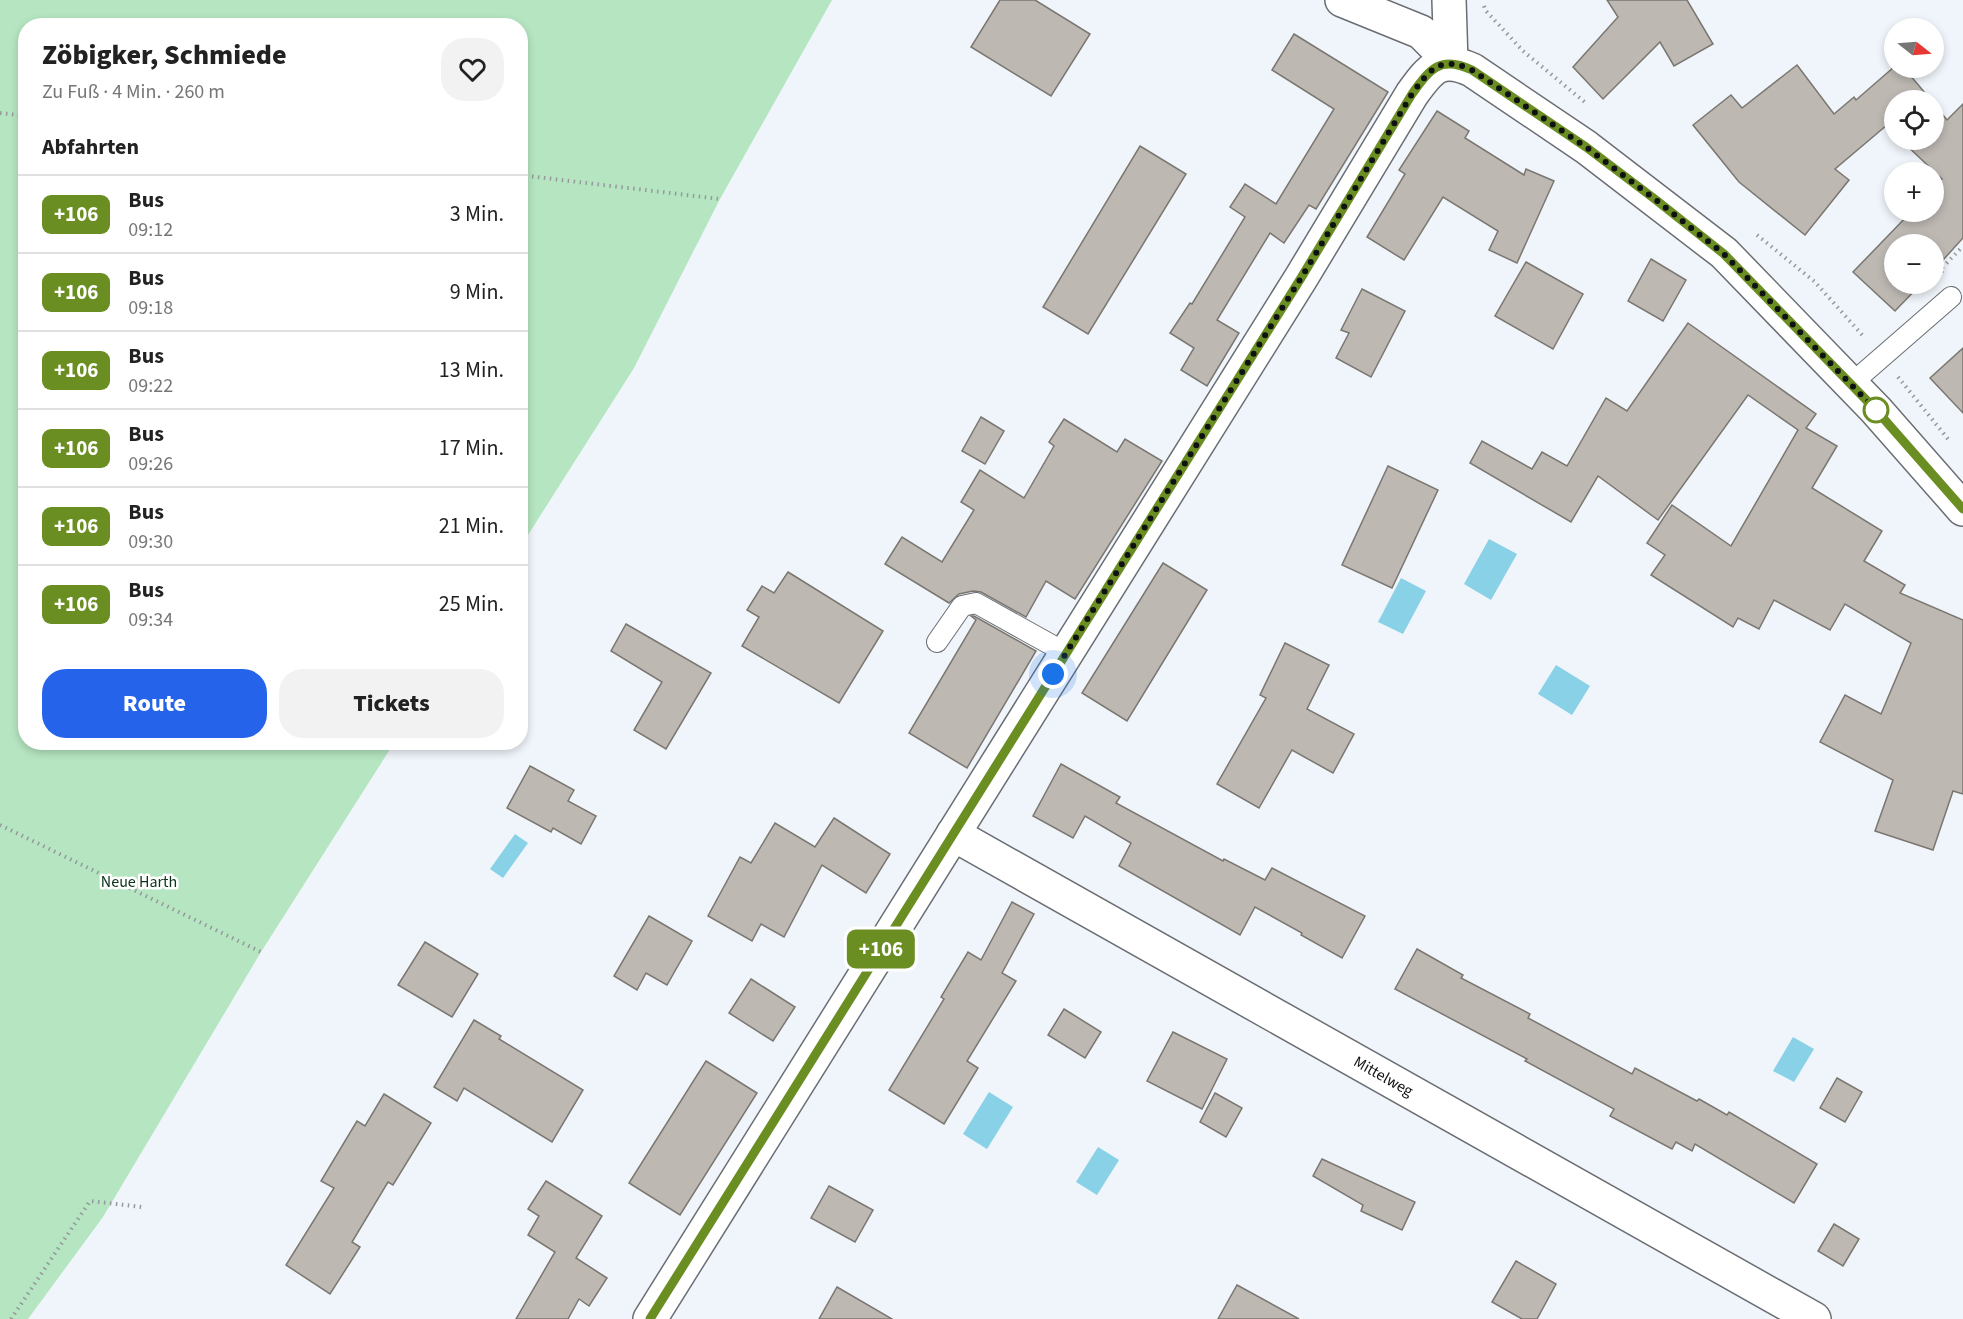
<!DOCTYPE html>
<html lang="de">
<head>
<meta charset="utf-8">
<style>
  :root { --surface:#fff; --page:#f2f2f2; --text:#222; --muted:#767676; --line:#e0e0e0; --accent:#2563eb }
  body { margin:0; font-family:"Source Sans 3",sans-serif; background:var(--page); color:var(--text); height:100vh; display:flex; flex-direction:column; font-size:22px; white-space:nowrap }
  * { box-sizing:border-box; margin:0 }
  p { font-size:20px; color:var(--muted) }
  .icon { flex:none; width:33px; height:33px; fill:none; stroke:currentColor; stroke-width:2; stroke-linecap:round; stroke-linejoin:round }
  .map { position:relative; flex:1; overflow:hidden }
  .details { position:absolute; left:18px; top:18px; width:510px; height:732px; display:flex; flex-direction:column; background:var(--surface); border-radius:24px; box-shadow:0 3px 9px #0003 }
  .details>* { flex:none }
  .badge { padding:0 12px; border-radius:9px; font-size:21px; line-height:39px }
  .needle { width:39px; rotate:107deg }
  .buttons { position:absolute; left:1884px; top:18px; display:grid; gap:12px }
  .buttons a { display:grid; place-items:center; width:60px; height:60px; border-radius:50%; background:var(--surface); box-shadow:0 3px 9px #0003; font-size:30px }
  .you { position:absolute; width:30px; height:30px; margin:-15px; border:4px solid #fff; border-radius:50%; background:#1a73e8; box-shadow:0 0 0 9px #1a73e833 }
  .map>.badge { position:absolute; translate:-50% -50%; box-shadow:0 0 0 3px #fff }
  h2 { padding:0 24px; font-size:22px; line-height:54px }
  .round { display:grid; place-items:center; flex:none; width:63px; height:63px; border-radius:24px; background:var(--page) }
  .overview { display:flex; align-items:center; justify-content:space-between; height:102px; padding:0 24px }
  h1 { font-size:28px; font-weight:800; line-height:45px }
  .primary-button { display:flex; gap:12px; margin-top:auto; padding:12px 24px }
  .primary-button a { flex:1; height:69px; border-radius:24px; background:var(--accent); color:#fff; font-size:24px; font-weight:800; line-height:69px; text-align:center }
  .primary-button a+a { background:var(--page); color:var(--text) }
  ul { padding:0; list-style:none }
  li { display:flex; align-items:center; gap:18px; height:78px; padding:0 24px; border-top:2px solid var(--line) }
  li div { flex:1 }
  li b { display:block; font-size:22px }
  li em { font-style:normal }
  li .badge { min-width:66px; font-weight:700; text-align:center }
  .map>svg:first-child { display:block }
  .green { fill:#b6e6c1 }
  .water { fill:#88d1e6 }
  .building { fill:#bdb8b2; stroke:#7a7670; stroke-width:1.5 }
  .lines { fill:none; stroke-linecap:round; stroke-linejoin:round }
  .service-casing { stroke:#6a6e73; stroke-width:22 }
  .minor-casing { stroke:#6a6e73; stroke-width:36 }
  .secondary-casing { stroke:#6a6e73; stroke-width:36 }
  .path { stroke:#95989d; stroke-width:4; stroke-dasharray:1.5 4.5; stroke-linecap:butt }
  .service { stroke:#fff; stroke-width:20 }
  .minor { stroke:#fff; stroke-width:33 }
  .secondary { stroke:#fff; stroke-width:33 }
  .line-casing { stroke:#fff; stroke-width:14 }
  .line { stroke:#6b8e23; stroke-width:9 }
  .walk { stroke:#0f1113; stroke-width:6; stroke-dasharray:0 10.8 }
  .stop-dot { fill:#fff; stroke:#6b8e23; stroke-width:3 }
  .labels { text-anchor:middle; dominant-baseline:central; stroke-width:5; stroke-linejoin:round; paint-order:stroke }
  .park-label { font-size:16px; fill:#0a3319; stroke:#fff }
  .street-label { font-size:16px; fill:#0f1113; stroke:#fff }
</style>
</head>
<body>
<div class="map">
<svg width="1963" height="1319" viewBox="0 0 1963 1319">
  <rect width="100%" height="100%" fill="#f0f5fb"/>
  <path class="green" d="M0,0H832L720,199L634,368L521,546L520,26H26V742L394,743L261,952L103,1217L28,1319H0Z"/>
  <g class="water">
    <path d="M1489,539L1517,554L1491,600L1464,584Z"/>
    <path d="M1401,578L1426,591L1403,634L1378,622Z"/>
    <path d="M1556,665L1590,686L1572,715L1538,694Z"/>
    <path d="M515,834L528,843L503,878L490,869Z"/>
    <path d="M1793,1037L1814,1049L1794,1082L1773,1071Z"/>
    <path d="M989,1092L1013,1107L987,1149L963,1134Z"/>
    <path d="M1098,1147L1119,1160L1097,1195L1076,1182Z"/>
  </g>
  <g class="building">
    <path d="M1000,0H1035L1090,34L1051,96L971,47Z"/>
    <path d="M1607,0H1687L1713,44L1674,66L1660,42L1603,99L1573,67L1618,17Z"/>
    <path d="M1294,34L1388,92L1316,209L1309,205L1284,243L1270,233L1217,320L1239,333L1207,386L1181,370L1194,348L1170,333L1190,303L1192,304L1245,217L1230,207L1245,184L1276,204L1334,109L1272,70Z"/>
    <path d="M1797,65L1834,114L1854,97L1856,100L1894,67L1904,68L1931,100H1894V133L1887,125L1835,169L1849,180L1805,235L1739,182L1693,125L1731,95L1742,108Z"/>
    <path d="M1934,104L1947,120L1963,104V238L1934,270V244H1894V284H1921L1895,311L1853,272L1911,212H1934V187L1942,179L1901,140H1934Z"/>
    <path d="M1437,111L1469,131L1465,138L1524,175L1526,169L1554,181L1517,263L1489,250L1498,231L1443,197L1404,260L1367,237L1405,174L1399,170Z"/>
    <path d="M1140,146L1186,174L1088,334L1043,307Z"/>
    <path d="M1651,259L1686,280L1663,321L1628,301Z"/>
    <path d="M1526,262L1583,294L1553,349L1495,316Z"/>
    <path d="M1362,289L1405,311L1371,377L1336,358L1349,333L1341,330Z"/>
    <path d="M1688,323L1816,414L1806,428L1837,446L1812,488L1882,531L1864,561L1905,585L1900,593L1963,620V794L1953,791L1933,850L1875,831L1893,780L1820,742L1845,695L1881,714L1911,643L1845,604L1830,630L1774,600L1759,629L1738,618L1733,627L1651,575L1665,555L1647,543L1672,505L1731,546L1798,430L1748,395L1658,520L1598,476L1571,522L1470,463L1482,441L1532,469L1542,452L1567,466L1606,398L1627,411Z"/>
    <path d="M1963,348V413L1930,378Z"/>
    <path d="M981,417L1004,431L985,464L962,451Z"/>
    <path d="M1064,419L1117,452L1125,439L1162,461L1075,599L1046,581L1026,617L981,592L973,591L959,594L949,603L885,564L902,537L942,562L974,510L961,502L980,470L1024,498L1054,446L1049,442Z"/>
    <path d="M1388,466L1438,490L1392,588L1342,565Z"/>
    <path d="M1163,563L1207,590L1127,721L1082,693Z"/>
    <path d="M788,572L883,631L839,703L742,646L759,617L747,610L762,586L774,593Z"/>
    <path d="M971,616H974L1036,651L967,768L909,733L976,620Z"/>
    <path d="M626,624L711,673L666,749L634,730L662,682L611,651Z"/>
    <path d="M1285,643L1329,665L1307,709L1354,734L1333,773L1292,750L1259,808L1217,784L1266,698L1260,695Z"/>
    <path d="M1061,764L1120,797L1116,803L1223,861L1224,859L1265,880L1272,868L1365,916L1342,958L1301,935L1302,933L1255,907L1240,935L1119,866L1131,843L1085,816L1073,838L1033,816Z"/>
    <path d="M530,766L574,790L568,801L596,816L581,844L553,828L551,832L507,808Z"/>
    <path d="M834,818L890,854L866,893L822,865L784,937L761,924L752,941L708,916L740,857L751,863L775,823L815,847Z"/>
    <path d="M1012,902L1034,914L1002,973L1016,981L967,1061L978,1068L944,1124L889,1090L944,999L941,997L968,952L981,960Z"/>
    <path d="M649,916L692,941L667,985L646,973L637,990L614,976Z"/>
    <path d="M425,942L478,974L452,1017L398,985Z"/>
    <path d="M1417,949L1463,975L1461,978L1530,1014L1528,1018L1632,1074L1635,1068L1697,1101L1699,1099L1727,1115L1729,1112L1817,1164L1794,1203L1695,1144L1692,1151L1676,1142L1672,1149L1610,1116L1614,1109L1525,1061L1527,1059L1395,989Z"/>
    <path d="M751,979L795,1007L773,1041L729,1013Z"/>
    <path d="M1064,1009L1101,1032L1085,1058L1048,1035Z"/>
    <path d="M474,1020L501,1036L499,1039L583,1090L552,1142L464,1088L457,1101L434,1087Z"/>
    <path d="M1173,1032L1227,1059L1202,1109L1147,1081Z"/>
    <path d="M706,1061L757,1093L680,1215L629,1183Z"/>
    <path d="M1837,1078L1862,1092L1845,1122L1820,1108Z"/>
    <path d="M1215,1093L1242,1108L1226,1137L1200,1122Z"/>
    <path d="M384,1094L431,1123L393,1185L388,1182L352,1242L360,1247L330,1294L286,1265L334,1188L321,1181L357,1121L365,1126Z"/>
    <path d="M1322,1159L1415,1202L1402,1230L1361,1211L1363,1205L1313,1176Z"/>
    <path d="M546,1181L602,1216L576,1258L607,1278L589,1306L579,1299L568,1319H516L555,1252L528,1235L539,1216L528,1209Z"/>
    <path d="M829,1186L873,1210L855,1242L811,1218Z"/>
    <path d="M1834,1224L1859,1239L1843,1266L1818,1251Z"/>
    <path d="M1516,1261L1556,1284L1537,1319H1522L1492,1302Z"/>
    <path d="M1237,1285L1299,1319H1218Z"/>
    <path d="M837,1287L892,1319H819Z"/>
  </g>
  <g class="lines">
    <g class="service-casing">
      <g id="service">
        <path d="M1851,384L1951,297"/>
        <path d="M937,642L962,606L976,603L1066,653"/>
      </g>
    </g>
    <g class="minor-casing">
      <g id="minor">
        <path d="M1342,0L1421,32L1451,62"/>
        <path d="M1449,0L1451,62"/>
        <path id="s1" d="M953,834L1814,1319"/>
      </g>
    </g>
    <g class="secondary-casing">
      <path id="secondary" d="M650,1319L1301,278L1412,94C1430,69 1440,55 1472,70L1586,147L1724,253L1876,410L1963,509"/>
    </g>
    <g class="path">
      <path d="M1484,6L1486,11L1523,51L1587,104"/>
      <path d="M0,113L26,116"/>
      <path d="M520,175L720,199"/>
      <path d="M1757,235L1815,282L1864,337"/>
      <path d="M1942,273L1941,269L1963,246"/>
      <path d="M1898,377L1948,439"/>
      <path d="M0,825L261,952"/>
      <path d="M11,1319L90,1201L142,1207"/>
    </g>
    <use href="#service" class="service"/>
    <use href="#minor" class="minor"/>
    <use href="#secondary" class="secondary"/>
  </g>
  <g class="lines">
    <g class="line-casing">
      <path id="line" d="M650,1319L1301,278L1412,94C1430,69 1440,55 1472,70L1586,147L1656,200L1724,254L1876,410L1963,509"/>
    </g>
    <use href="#line" class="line"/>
    <path class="walk" d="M1053,674L1301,278L1412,94C1430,69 1440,55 1472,70L1586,147L1656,200L1724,254L1876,410"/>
  </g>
  <circle class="stop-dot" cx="1876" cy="410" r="12"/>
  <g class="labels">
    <g class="park-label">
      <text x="139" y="882">Neue Harth</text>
    </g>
    <g class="street-label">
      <text stroke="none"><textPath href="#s1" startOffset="494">Mittelweg</textPath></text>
    </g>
  </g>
</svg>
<div class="buttons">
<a><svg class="needle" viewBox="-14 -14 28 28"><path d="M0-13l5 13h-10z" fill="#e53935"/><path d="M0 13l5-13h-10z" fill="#767676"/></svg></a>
<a><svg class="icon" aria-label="locate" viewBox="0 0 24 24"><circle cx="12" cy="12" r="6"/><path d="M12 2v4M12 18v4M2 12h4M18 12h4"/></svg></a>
<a>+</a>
<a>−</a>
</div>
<div class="you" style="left:1053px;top:674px"></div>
<b class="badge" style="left:881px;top:949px;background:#6b8e23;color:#fff">+106</b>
<section class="details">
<div class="overview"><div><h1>Zöbigker, Schmiede</h1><p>Zu Fuß · 4 Min. · 260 m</p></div><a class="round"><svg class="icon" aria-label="heart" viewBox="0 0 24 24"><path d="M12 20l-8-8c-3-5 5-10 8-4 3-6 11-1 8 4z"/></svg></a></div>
<h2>Abfahrten</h2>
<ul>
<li><span class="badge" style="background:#6b8e23;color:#fff">+106</span><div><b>Bus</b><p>09:12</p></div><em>3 Min.</em></li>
<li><span class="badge" style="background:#6b8e23;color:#fff">+106</span><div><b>Bus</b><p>09:18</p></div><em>9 Min.</em></li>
<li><span class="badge" style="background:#6b8e23;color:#fff">+106</span><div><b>Bus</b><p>09:22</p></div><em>13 Min.</em></li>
<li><span class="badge" style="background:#6b8e23;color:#fff">+106</span><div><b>Bus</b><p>09:26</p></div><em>17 Min.</em></li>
<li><span class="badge" style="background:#6b8e23;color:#fff">+106</span><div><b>Bus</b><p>09:30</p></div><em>21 Min.</em></li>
<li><span class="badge" style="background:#6b8e23;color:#fff">+106</span><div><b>Bus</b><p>09:34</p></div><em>25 Min.</em></li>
</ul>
<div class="primary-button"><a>Route</a><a>Tickets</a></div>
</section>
</div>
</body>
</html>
